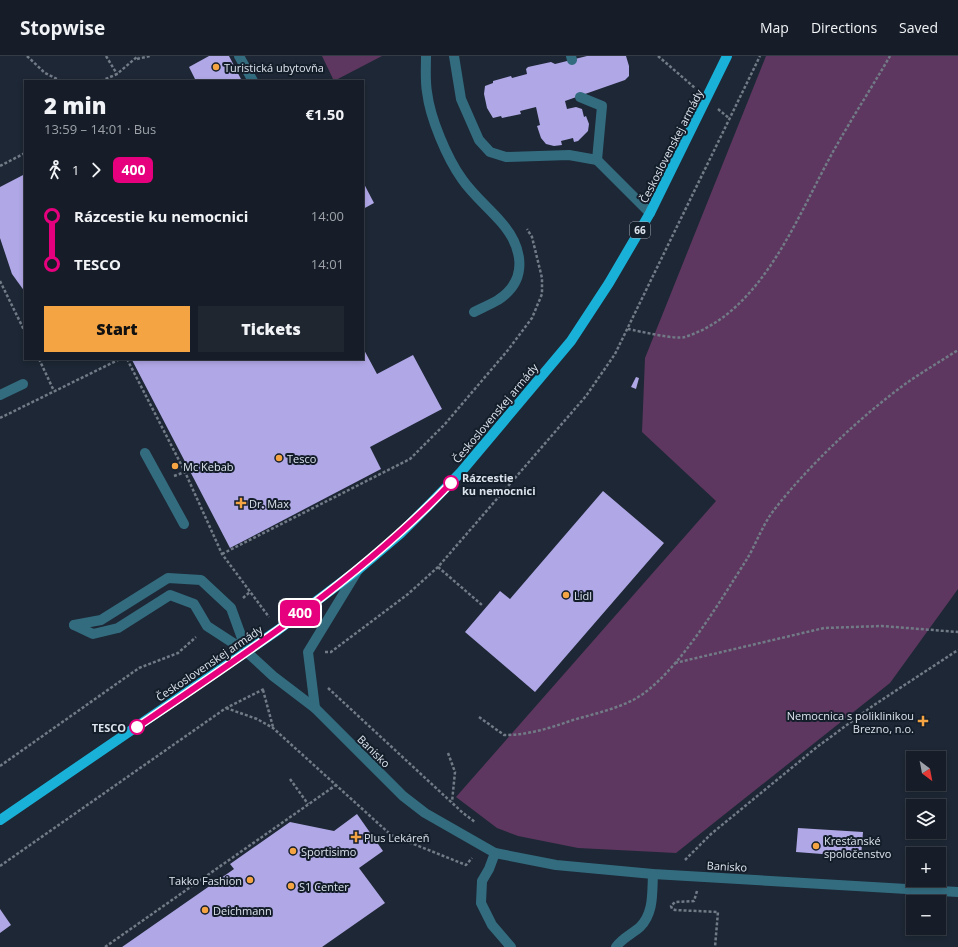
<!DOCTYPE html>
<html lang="en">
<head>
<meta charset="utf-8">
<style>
  :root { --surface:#161d28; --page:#1f2630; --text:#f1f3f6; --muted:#9ea2a8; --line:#353b45; --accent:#f4a443 }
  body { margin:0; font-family:"Open Sans",sans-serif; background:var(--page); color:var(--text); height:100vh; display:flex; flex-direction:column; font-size:15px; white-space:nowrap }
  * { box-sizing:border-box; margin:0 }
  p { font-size:13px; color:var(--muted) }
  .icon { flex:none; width:22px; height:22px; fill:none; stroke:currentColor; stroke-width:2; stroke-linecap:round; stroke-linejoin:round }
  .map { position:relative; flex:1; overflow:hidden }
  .panel { position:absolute; left:24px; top:24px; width:340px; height:280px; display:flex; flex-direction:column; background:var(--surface); border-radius:0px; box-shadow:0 2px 6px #0003,0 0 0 1px var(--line) }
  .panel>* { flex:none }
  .badge { padding:0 8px; border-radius:6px; font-size:14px; line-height:26px }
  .needle { width:26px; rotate:148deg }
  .tools { position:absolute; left:906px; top:695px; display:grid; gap:8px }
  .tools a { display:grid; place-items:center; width:40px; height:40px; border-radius:0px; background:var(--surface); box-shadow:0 2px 6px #0003,0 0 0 1px var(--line); font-size:20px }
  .map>.badge { position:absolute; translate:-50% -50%; box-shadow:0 0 0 2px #fff }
  .legs { display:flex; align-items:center; gap:6px; height:44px; padding:0 20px; font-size:13px }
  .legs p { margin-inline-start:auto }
  .head { display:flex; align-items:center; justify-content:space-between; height:68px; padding:0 20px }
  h1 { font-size:22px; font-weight:800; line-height:30px }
  .action { display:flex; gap:8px; margin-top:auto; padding:8px 20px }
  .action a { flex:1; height:46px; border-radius:0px; background:var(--accent); color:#111; font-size:16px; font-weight:800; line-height:46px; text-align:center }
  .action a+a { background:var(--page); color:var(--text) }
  ul { padding:0 20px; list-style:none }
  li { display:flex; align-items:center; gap:14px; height:48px; font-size:15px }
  li i { display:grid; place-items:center; width:6px; height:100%; margin:0 5px; background:currentColor }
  li i::after { content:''; width:10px; height:10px; margin:-5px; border:3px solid; border-radius:50%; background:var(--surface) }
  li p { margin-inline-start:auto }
  li:first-child i { background:linear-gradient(#0000 50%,currentColor 0) }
  li:last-child i { background:linear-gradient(currentColor 50%,#0000 0) }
  header { display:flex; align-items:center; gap:24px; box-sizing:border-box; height:56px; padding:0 20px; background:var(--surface); border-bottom:1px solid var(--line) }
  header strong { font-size:19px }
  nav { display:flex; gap:22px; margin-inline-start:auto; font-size:14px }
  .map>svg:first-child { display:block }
  .green { fill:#5d375f }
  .building { fill:#b0a7e6 }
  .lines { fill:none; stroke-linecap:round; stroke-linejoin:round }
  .path { stroke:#717a86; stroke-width:2.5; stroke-dasharray:3 2; stroke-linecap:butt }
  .lane { stroke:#336c7f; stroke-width:10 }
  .street { stroke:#336c7f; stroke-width:10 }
  .primary { stroke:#1ab1d9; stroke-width:10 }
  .line-1-casing { stroke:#fff; stroke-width:9 }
  .line-1 { stroke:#e6007e; stroke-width:6 }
  .poi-dot { fill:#f4a443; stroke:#141e2b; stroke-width:1.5 }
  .stop-1-dot { fill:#fff; stroke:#e6007e; stroke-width:2 }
  .labels { text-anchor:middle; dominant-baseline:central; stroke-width:4; stroke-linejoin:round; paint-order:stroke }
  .shield { fill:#141e2b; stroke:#a0a8b2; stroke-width:1 }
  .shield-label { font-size:10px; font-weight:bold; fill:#dce3ec }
  .poi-label { font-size:11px; fill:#dce3ec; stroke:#141e2b; text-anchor:start }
  .street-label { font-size:11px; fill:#dce3ec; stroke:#141e2b }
  .stop-label { font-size:11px; font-weight:bold; fill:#dce3ec; stroke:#141e2b; text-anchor:start }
</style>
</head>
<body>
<header>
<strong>Stopwise</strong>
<nav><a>Map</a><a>Directions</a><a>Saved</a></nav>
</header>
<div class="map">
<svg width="958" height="891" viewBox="0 0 958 891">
  <rect width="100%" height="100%" fill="#1d2735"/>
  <g class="green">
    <path d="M322,0H382L334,25Z"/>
    <path d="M766,0H958V533L890,627L676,797L578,792L518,780L497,772L456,741L716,445L642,376L645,302Z"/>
  </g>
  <g class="building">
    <path d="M209,0H229L242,25H196L189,11Z"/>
    <path d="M587,0H626L629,10V20L625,24L565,45L567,53L576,51L582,53L584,61L586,60L589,68L588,75L578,85L574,86L573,82L561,85L562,89L554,90L546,88L541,82L537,70L540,69L536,51L520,55L521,58L502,62L501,60L493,62L487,52L484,38L485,30L493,27V25L511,20L512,22L527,18L526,13L528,11L551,6L555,8Z"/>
    <path d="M25,118V236L12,218L0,182V131Z"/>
    <path d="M363,126L374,147L363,153Z"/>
    <path d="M363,292L377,318L413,299L442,353L370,391L381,413L230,492L132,304L135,303H363Z"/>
    <path d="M636,321L639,322L636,333L631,331Z"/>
    <path d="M603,435L664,487L535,636L465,576L500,535L510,543Z"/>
    <path d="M357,758L383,795L359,812L385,847L322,891H122L234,813L230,808L290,766L334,775Z"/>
    <path d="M798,772L863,776L861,801L796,796Z"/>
    <path d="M0,853L11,869L0,877Z"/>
  </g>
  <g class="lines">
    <g class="path">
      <path d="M27,0L45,17L61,25"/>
      <path d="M106,0L117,18"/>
      <path d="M658,0L695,32"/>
      <path d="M137,3L150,0"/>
      <path d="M101,25L117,18L138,0"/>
      <path d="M718,53L730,63"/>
      <path d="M0,110L25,97"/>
      <path d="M0,225L25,276"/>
      <path d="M628,273C638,275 677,284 685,281C763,256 797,160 834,94C852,62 872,31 890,0"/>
      <path d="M39,303L54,335"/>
      <path d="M127,303L185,416"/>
      <path d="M0,362L120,303"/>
      <path d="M174,420L185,416L222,498L269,561"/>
      <path d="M222,498L410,403L445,368L508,294L532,262L542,238V222L532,181L527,173"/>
      <path d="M438,511L482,549"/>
      <path d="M243,542L250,536"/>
      <path d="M325,596H331L408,538L438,511L586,340L615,298L760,0"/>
      <path d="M675,607L824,572L882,570L958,576"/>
      <path d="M328,632L463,757L475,766"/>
      <path d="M263,634L273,671"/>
      <path d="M226,652L257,663L273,672L391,779L466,809L472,802"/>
      <path d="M479,661L504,679C529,679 550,672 573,664C594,658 616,653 635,643C677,619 720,545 747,503C756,488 763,468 774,454C808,410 862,359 908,326C924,315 941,305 958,294"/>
      <path d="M448,697L455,716L452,746"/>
      <path d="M0,710L139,612L178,597L196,581"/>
      <path d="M290,723L308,748"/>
      <path d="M685,804L711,778L817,691L874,649L958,594"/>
      <path d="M0,810L226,652L264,633"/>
      <path d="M697,835L694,845L675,846L671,850L672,853L675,854L718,856L715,891"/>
      <path d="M105,891L336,729"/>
    </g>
    <g class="lane">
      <path d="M239,0L253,25"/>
      <path d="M426,0C426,12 425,24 427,36C430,62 447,102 462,123C473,139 488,151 501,166C522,190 530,223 498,244C491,248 482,252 474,256"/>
      <path d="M454,0L461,43L479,84L490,96L506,101L569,99L597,104L650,157"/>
      <path d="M571,0L572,4"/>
      <path d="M580,41L602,50L597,104"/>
      <path d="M0,339L23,328"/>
      <path d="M145,397L184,468"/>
      <path d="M74,569L101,564L168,522L201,524L231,552L247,596"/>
      <path d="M74,569L93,578L118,572L170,539L194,548L207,570L247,596"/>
      <path d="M315,652L308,596L358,514"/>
      <path d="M495,797L556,809L653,818L958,836"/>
      <path d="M616,891C622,882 632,878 640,871C654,857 652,837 653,818"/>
    </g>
    <path class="street" d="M247,596L273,620L315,652L403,740L425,757L495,797L489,813L482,825L481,847L492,869L511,891"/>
    <path class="primary" d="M0,764L278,574L359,513L400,478L430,448L461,416L571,285L609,227L650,157L727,0"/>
  </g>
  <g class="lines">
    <g class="line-1-casing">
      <path id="line-1" d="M137,671C247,597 359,523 451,427"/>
    </g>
    <use href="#line-1" class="line-1"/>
  </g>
  <g class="poi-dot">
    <circle cx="216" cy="11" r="4"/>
    <circle cx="279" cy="402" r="4"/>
    <circle cx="175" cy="410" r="4"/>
    <path d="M239 441h4v4h4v4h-4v4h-4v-4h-4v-4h4z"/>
    <circle cx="566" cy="539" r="4"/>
    <path d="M921 659h4v4h4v4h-4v4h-4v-4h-4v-4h4z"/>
    <path d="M354 775h4v4h4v4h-4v4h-4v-4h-4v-4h4z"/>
    <circle cx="816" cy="790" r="4"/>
    <circle cx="293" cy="795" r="4"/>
    <circle cx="250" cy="824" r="4"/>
    <circle cx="291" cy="830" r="4"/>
    <circle cx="205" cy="854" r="4"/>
  </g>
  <g class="stop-1-dot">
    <circle cx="451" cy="427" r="7"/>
    <circle cx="137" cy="671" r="7"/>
  </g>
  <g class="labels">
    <rect class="shield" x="630" y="166" width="20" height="16" rx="3"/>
    <g class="shield-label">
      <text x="640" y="174">66</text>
    </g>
    <g class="poi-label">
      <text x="224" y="11">Turistická ubytovňa</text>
      <text x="287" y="402">Tesco</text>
      <text x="183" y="410">Mc Kebab</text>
      <text x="249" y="447">Dr. Max</text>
      <text x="574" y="539">Lidl</text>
      <text x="914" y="659" text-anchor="end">Nemocnica s poliklinikou<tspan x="914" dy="13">Brezno, n.o.</tspan></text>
      <text x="364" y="781">Plus Lekáreň</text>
      <text x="824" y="784">Kresťanské<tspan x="824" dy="13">spoločenstvo</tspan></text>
      <text x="301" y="795">Sportisimo</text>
      <text x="242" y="824" text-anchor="end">Takko Fashion</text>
      <text x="299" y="830">S1 Center</text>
      <text x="213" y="854">Deichmann</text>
    </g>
    <g class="street-label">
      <text transform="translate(671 90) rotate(-63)">Československej armády</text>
      <text transform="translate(495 357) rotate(-50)">Československej armády</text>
      <text transform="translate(209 607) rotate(-34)">Československej armády</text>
      <text transform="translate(374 695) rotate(45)">Banisko</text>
      <text transform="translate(727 810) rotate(3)">Banisko</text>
    </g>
    <g class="stop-label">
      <text x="462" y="421">Rázcestie<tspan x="462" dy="13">ku nemocnici</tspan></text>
      <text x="126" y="671" text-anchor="end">TESCO</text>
    </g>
  </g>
</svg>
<div class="tools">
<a><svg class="needle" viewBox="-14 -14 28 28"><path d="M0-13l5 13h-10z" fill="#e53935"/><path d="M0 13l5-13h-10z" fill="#9ea2a8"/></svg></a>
<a><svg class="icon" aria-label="layers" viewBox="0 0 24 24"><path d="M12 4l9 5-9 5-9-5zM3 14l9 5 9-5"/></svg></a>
<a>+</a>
<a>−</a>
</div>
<b class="badge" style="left:300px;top:557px;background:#e6007e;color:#fff">400</b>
<section class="panel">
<div class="head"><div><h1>2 min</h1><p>13:59 – 14:01 · Bus</p></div><b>€1.50</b></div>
<div class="legs"><svg class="icon" aria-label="walk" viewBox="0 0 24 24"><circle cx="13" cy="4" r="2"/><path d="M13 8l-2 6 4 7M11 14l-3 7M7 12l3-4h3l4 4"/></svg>1<svg class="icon" aria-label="forward" viewBox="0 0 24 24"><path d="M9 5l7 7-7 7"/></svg><b class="badge" style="background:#e6007e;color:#fff">400</b></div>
<ul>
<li><i style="color:#e6007e"></i><b>Rázcestie ku nemocnici</b><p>14:00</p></li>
<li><i style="color:#e6007e"></i><b>TESCO</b><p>14:01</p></li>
</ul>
<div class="action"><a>Start</a><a>Tickets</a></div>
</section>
</div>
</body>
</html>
